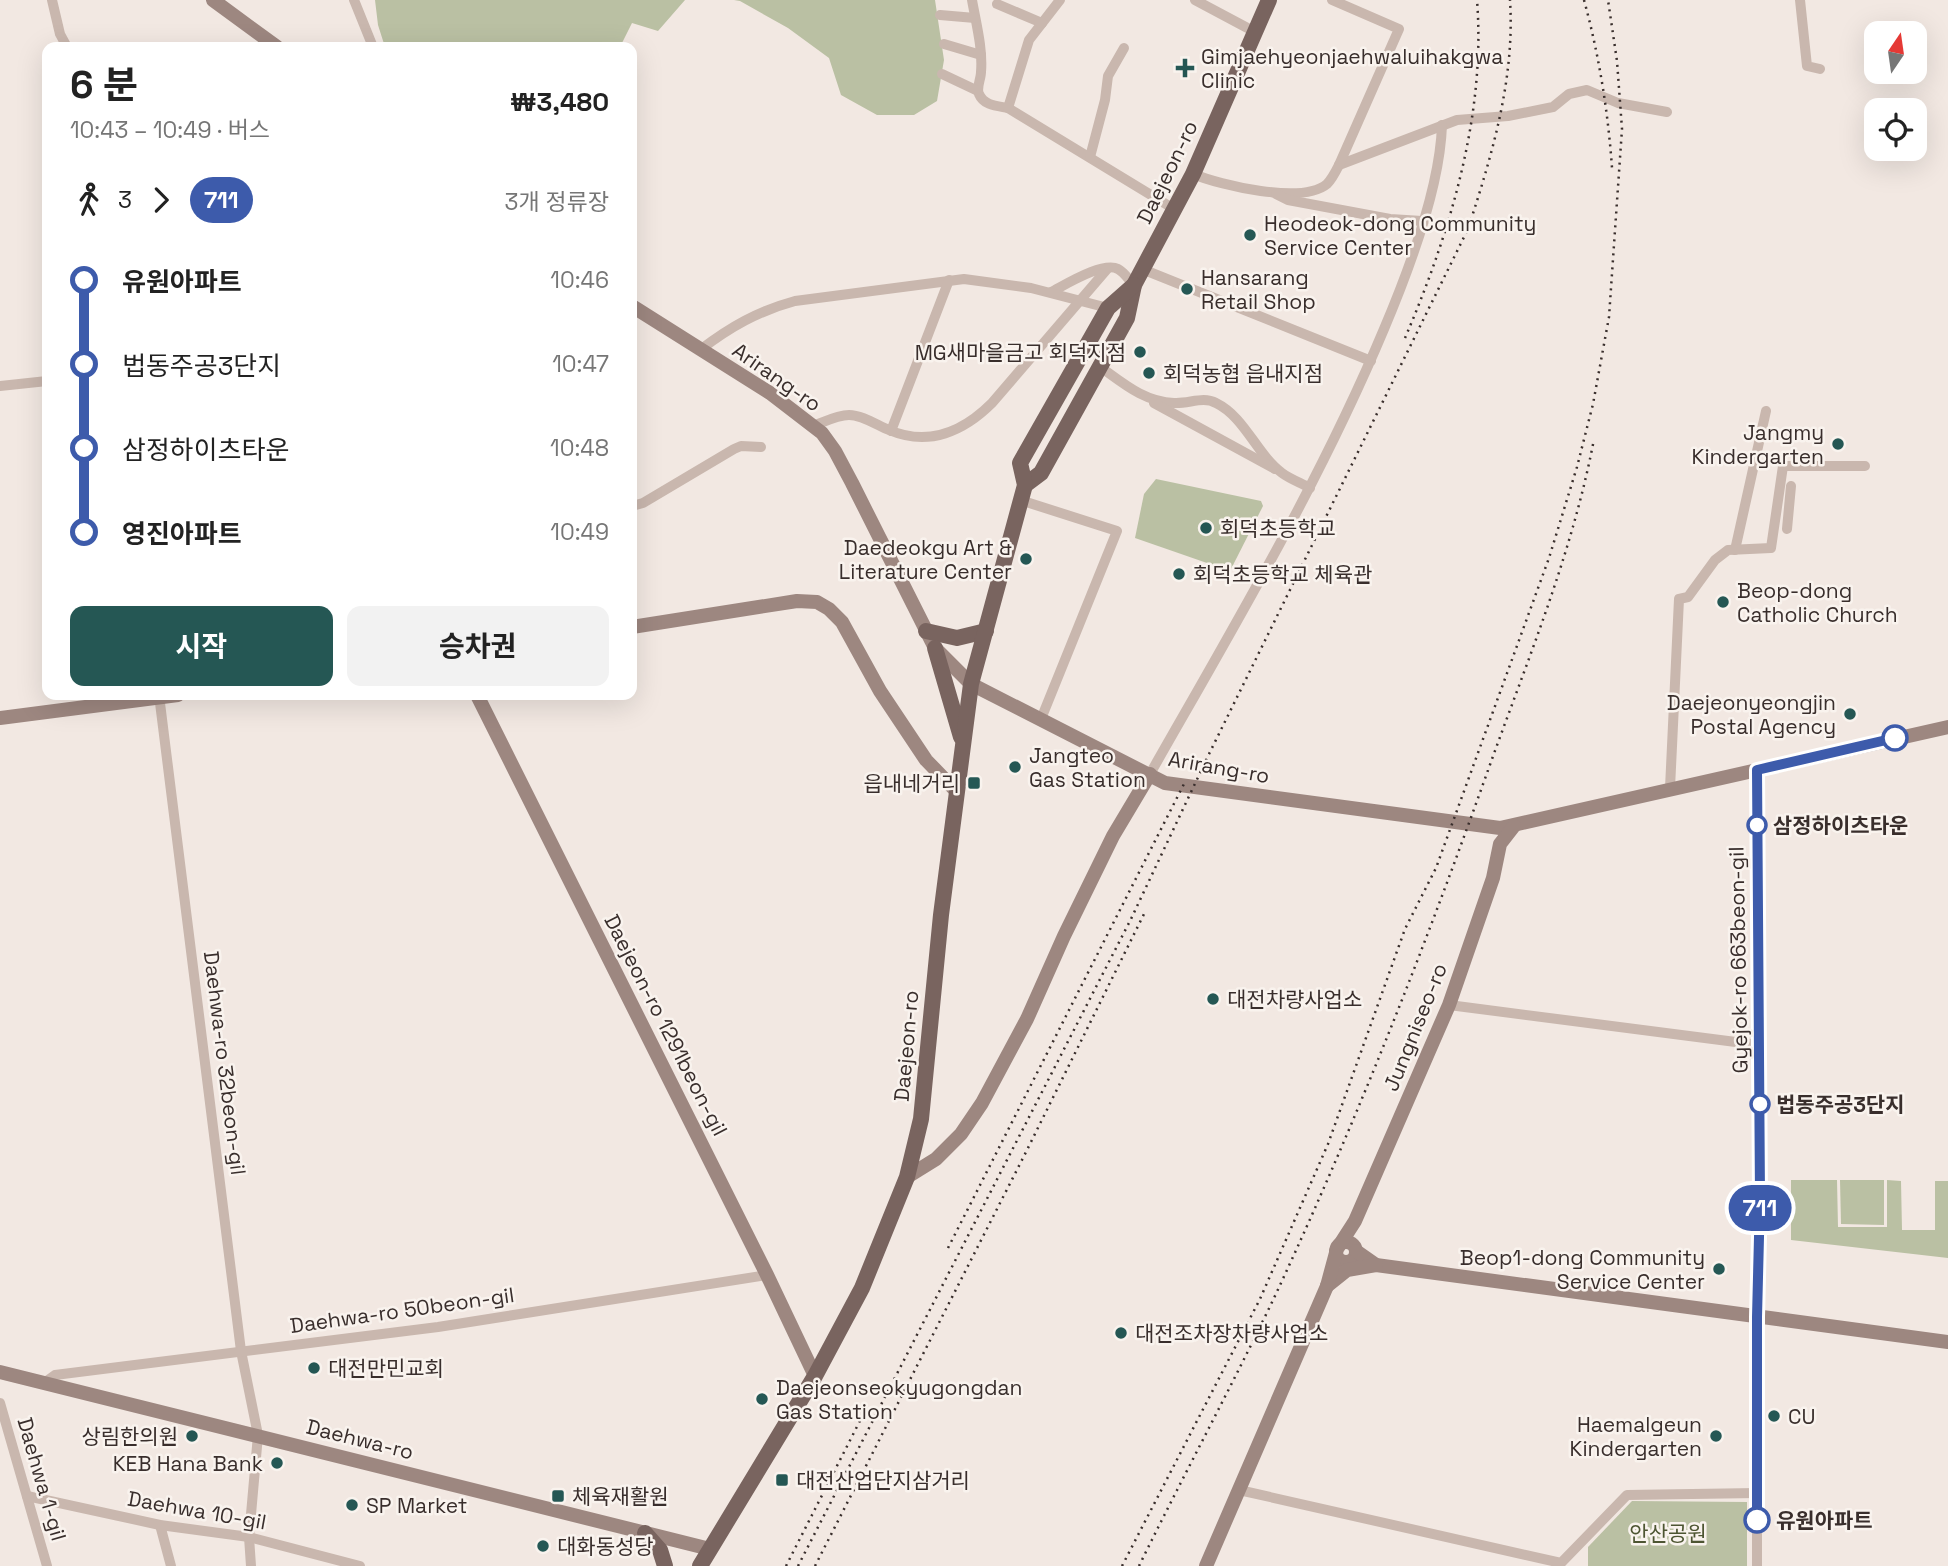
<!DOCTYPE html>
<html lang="ko">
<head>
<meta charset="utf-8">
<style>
  :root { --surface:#fff; --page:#f2f2f2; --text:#222; --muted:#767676; --accent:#255754 }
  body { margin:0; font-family:"Space Grotesk","Noto Sans KR",sans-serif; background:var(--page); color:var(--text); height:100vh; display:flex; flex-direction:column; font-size:26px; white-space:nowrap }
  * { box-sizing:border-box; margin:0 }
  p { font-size:23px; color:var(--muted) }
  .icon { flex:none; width:38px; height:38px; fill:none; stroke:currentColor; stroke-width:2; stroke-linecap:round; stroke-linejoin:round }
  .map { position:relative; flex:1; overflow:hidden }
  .drawer { position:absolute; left:42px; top:42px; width:595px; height:658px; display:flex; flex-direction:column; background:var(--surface); border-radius:14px; box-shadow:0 7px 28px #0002 }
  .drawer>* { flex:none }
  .badge { padding:0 14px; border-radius:23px; font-size:24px; line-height:46px }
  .needle { width:46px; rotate:13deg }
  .controls { position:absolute; left:1864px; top:21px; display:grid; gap:14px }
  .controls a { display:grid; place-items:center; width:63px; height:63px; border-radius:14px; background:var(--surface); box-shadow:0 7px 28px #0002; font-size:35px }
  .map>.badge { position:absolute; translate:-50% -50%; box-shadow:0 0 0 4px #fff }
  .legs { display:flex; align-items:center; gap:10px; height:77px; padding:0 28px; font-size:23px }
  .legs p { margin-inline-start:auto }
  .headline { display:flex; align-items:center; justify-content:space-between; height:119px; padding:0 28px }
  h1 { font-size:38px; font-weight:700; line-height:52px }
  .cta { display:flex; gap:14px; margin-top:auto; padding:14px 28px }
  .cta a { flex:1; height:80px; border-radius:14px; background:var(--accent); color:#fff; font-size:28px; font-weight:700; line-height:80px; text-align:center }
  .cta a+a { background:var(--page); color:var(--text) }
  ul { padding:0 28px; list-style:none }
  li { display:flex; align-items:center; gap:24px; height:84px; font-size:26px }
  li i { display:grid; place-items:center; width:10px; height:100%; margin:0 9px; background:currentColor }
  li i::after { content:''; width:18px; height:18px; margin:-9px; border:5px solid; border-radius:50%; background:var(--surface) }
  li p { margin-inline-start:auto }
  li:first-child i { background:linear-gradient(#0000 50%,currentColor 0) }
  li:last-child i { background:linear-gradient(currentColor 50%,#0000 0) }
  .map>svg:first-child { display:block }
  .green { fill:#bac0a3 }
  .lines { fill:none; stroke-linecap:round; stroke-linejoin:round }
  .street { stroke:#c9b7ae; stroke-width:10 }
  .secondary { stroke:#9d8780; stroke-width:14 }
  .primary { stroke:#79645f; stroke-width:16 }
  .rail { stroke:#392e2c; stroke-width:2.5; stroke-dasharray:2 5; stroke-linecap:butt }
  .line-1-casing { stroke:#fff; stroke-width:16 }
  .line-1 { stroke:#3d5bab; stroke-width:10 }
  .poi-dot { fill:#255754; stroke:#f9f3ee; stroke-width:2.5 }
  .stop-1-dot { fill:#fff; stroke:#3d5bab; stroke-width:3.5 }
  .labels { text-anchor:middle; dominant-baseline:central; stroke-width:5; stroke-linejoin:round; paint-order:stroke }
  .poi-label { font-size:21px; fill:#392e2c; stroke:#f9f3ee; text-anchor:start }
  .street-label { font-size:21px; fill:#392e2c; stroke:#f9f3ee }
  .stop-label { font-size:21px; font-weight:bold; fill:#392e2c; stroke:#f9f3ee; text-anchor:start }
  .park-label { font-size:21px; fill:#4d5532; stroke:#f9f3ee }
</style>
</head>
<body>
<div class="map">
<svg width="1948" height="1566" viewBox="0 0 1948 1566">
  <rect width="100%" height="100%" fill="#f2e8e2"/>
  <g class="green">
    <path d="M375,0H685L658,31L632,23L620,47H385L378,25Z"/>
    <path d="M734,0H935L944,60L937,101L914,115H877L841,95L829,58L788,28L740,1Z"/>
    <path d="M1156,479L1261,501L1263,506L1230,571L1135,538L1144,494Z"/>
    <path d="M1791,1180H1837L1838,1227H1887V1180L1901,1181L1902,1230H1935V1181H1948V1258L1791,1240Z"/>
    <path d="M1840,1180H1884V1225L1841,1224Z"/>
    <path d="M1632,1501L1747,1502V1566H1588V1547Z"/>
  </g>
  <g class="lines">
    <g class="street">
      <path d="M52,0L60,34L67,47"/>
      <path d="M354,0L373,47"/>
      <path d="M972,0C976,23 983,49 981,72C981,79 976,88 979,94C984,106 998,106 1008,108"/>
      <path d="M1060,0L1029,40L1008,108L1174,209"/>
      <path d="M1195,0L1255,32"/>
      <path d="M1800,0L1807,66L1820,69"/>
      <path d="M997,4L1042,23"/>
      <path d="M940,15L975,18"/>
      <path d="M944,44L981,55"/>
      <path d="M942,74L978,91"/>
      <path d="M1090,157L1105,100L1108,76L1124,48"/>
      <path d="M1339,165L1457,120L1508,116L1553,107L1569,94L1587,90L1618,103L1667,112"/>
      <path d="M1193,174C1220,185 1302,205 1327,184C1332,179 1336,171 1339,165L1399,29L1332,0"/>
      <path d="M1276,194L1288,200L1390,219L1422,221"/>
      <path d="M1142,269L1371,361"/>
      <path d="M1051,292C1065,285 1103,261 1118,269C1124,272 1129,280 1134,285"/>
      <path d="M700,350C730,327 758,311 795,301L964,279L1031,288L1108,308"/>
      <path d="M1099,366C1123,383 1144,402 1174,403C1189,404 1203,396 1216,403C1245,417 1257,455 1282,473C1290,479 1301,483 1310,488"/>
      <path d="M0,386L47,381"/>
      <path d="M1154,403L1275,469"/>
      <path d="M813,426C824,422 837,415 849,415C862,415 877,425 889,430C929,447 964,431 992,403L1108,268"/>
      <path d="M891,431L949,280"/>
      <path d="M1020,500L1117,531L1041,719"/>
      <path d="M632,506L643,503L734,449L741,446L761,447"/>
      <path d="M1787,529L1791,486"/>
      <path d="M1735,550L1766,411"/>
      <path d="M159,695L241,1351L258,1435L249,1537L251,1566"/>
      <path d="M1757,770L1760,1148L1757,1317V1566"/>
      <path d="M1150,774C1233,628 1319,484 1384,329C1409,270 1440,188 1442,125"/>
      <path d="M1670,788L1679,599L1688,597L1715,560L1728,550L1771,548L1783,466H1865"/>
      <path d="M1449,1005L1759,1045"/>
      <path d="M44,1383L55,1375L438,1327L767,1275"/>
      <path d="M0,1403L47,1566"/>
      <path d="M1239,1490L1561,1563L1627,1495L1757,1493"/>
      <path d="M27,1496L160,1525L249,1537L360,1566"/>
      <path d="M160,1525L171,1566"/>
    </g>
    <g class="secondary">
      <path d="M213,0L277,47"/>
      <path d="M632,306L770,393L822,433L835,451L852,483L935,648L971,684L1165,783L1500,828L1948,727"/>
      <path d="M632,627L797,601L817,602L829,609L842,622L880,691L926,760L956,791"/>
      <path d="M477,695L767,1275L815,1376"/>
      <path d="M0,718L178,695"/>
      <path d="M907,1177L936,1159L961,1134L982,1103L1027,1019L1064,936L1113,836L1150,774"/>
      <circle cx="1346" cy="1252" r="10"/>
      <path d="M1356,1251L1376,1265L1948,1342"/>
      <path d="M1327,1286L1347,1270L1376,1265"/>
      <path d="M0,1372L710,1549"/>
      <path d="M1206,1566L1327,1286L1337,1249L1355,1221L1449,1005L1493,878L1500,844L1514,826"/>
    </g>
    <g class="primary">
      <path d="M1025,485L1041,473L1127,318L1134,285L1193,174L1269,0"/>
      <path d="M926,631L957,638L986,631"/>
      <path d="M935,648L961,737"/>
      <path d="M645,1533L660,1550L665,1566"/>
      <path d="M700,1566L815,1376L862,1288L907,1177L921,1119L941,915L971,684L1025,485L1020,463L1108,308L1134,285"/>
    </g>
    <g class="rail">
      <path d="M1584,0C1599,55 1608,111 1612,168"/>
      <path d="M1405,338C1450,233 1486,115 1477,0"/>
      <path d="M948,1248L1186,780"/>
      <path d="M786,1566L867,1407"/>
      <path d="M798,1566L1131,919L1209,754L1468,229C1492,155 1515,79 1510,0"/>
      <path d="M815,1566L1024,1156L1144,914"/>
      <path d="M1122,1566L1260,1299L1328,1144L1405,929L1436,868L1549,558L1577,467L1593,404L1609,317L1622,129L1617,61L1608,0"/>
      <path d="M1139,1566C1183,1476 1231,1388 1274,1298C1356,1123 1427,942 1492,759C1530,654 1573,550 1594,439"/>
    </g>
  </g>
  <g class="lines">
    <g class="line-1-casing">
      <path id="line-1" d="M1757,1520V1317L1760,1197L1757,770L1895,738"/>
    </g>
    <use href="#line-1" class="line-1"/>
  </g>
  <g class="poi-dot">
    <path d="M1181.5 57.5h7v7h7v7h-7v7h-7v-7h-7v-7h7z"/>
    <circle cx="1250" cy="235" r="7"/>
    <circle cx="1187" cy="289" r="7"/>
    <circle cx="1140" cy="352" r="7"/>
    <circle cx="1149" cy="373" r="7"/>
    <circle cx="1838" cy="444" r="7"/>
    <circle cx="1206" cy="528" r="7"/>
    <circle cx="1026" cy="559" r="7"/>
    <circle cx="1179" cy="574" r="7"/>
    <circle cx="1723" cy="602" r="7"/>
    <circle cx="1850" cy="714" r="7"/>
    <circle cx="1015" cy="767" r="7"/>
    <rect x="967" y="776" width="14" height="14" rx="3.5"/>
    <circle cx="1213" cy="999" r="7"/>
    <circle cx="1719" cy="1269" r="7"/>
    <circle cx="1121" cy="1333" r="7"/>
    <circle cx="314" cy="1368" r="7"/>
    <circle cx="762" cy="1399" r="7"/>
    <circle cx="1774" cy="1416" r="7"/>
    <circle cx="192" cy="1436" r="7"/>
    <circle cx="1716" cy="1436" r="7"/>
    <circle cx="277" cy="1463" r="7"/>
    <rect x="775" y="1473" width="14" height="14" rx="3.5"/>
    <rect x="551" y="1489" width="14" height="14" rx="3.5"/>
    <circle cx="352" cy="1505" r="7"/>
    <circle cx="543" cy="1546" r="7"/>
  </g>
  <g class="stop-1-dot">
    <circle cx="1895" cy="738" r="12"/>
    <circle cx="1757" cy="825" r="9"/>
    <circle cx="1760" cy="1104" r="9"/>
    <circle cx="1757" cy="1520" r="12"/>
  </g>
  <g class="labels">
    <g class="poi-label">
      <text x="1201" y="56">Gimjaehyeonjaehwaluihakgwa<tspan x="1201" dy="24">Clinic</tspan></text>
      <text x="1264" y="223">Heodeok-dong Community<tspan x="1264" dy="24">Service Center</tspan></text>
      <text x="1201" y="277">Hansarang<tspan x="1201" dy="24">Retail Shop</tspan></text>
      <text x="1126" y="352" text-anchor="end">MG새마을금고 회덕지점</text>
      <text x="1163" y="373">회덕농협 읍내지점</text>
      <text x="1824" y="432" text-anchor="end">Jangmy<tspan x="1824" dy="24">Kindergarten</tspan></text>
      <text x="1220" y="528">회덕초등학교</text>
      <text x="1012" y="547" text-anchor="end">Daedeokgu Art &amp;<tspan x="1012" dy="24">Literature Center</tspan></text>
      <text x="1193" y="574">회덕초등학교 체육관</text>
      <text x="1737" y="590">Beop-dong<tspan x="1737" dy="24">Catholic Church</tspan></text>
      <text x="1836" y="702" text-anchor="end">Daejeonyeongjin<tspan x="1836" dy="24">Postal Agency</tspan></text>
      <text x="1029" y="755">Jangteo<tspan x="1029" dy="24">Gas Station</tspan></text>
      <text x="960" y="783" text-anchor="end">읍내네거리</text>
      <text x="1227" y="999">대전차량사업소</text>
      <text x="1705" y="1257" text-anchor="end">Beop1-dong Community<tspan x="1705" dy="24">Service Center</tspan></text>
      <text x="1135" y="1333">대전조차장차량사업소</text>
      <text x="328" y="1368">대전만민교회</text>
      <text x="776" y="1387">Daejeonseokyugongdan<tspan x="776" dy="24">Gas Station</tspan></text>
      <text x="1788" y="1416">CU</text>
      <text x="1702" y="1424" text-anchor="end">Haemalgeun<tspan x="1702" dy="24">Kindergarten</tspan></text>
      <text x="178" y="1436" text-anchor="end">상림한의원</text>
      <text x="263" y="1463" text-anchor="end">KEB Hana Bank</text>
      <text x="796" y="1480">대전산업단지삼거리</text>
      <text x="572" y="1496">체육재활원</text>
      <text x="366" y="1505">SP Market</text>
      <text x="557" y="1546">대화동성당</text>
    </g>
    <g class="street-label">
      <text transform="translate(1167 172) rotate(-64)">Daejeon-ro</text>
      <text transform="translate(777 377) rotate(35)">Arirang-ro</text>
      <text transform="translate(1219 767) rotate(10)">Arirang-ro</text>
      <text transform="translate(1738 960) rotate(-91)">Gyejok-ro 663beon-gil</text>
      <text transform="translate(666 1025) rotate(63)">Daejeon-ro 1291beon-gil</text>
      <text transform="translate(1415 1027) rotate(-68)">Jungniseo-ro</text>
      <text transform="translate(906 1046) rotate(-85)">Daejeon-ro</text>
      <text transform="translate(225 1063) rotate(83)">Daehwa-ro 32beon-gil</text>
      <text transform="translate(402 1310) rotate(-8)">Daehwa-ro 50beon-gil</text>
      <text transform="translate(360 1439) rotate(14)">Daehwa-ro</text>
      <text transform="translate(42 1479) rotate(74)">Daehwa 1-gil</text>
      <text transform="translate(197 1510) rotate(10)">Daehwa 10-gil</text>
    </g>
    <g class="stop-label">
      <text x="1773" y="825">삼정하이츠타운</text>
      <text x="1776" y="1104">법동주공3단지</text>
      <text x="1776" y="1520">유원아파트</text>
    </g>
    <g class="park-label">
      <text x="1668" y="1533">안산공원</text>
    </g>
  </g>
</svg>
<div class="controls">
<a><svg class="needle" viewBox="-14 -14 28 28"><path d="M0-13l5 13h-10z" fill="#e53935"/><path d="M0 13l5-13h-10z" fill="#767676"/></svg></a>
<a><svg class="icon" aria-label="locate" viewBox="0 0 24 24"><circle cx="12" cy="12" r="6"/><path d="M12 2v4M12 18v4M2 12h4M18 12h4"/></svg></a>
</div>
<b class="badge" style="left:1760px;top:1208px;background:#3d5bab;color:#fff">711</b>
<section class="drawer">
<div class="headline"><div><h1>6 분</h1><p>10:43 – 10:49 · 버스</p></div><b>₩3,480</b></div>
<div class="legs"><svg class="icon" aria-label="walk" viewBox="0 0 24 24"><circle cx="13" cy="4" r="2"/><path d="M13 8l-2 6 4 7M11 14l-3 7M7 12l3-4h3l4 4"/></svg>3<svg class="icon" aria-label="forward" viewBox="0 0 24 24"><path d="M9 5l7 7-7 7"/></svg><b class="badge" style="background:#3d5bab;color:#fff">711</b><p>3개 정류장</p></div>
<ul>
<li><i style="color:#3d5bab"></i><b>유원아파트</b><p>10:46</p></li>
<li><i style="color:#3d5bab"></i><span>법동주공3단지</span><p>10:47</p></li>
<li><i style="color:#3d5bab"></i><span>삼정하이츠타운</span><p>10:48</p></li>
<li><i style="color:#3d5bab"></i><b>영진아파트</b><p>10:49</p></li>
</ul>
<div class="cta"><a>시작</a><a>승차권</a></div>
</section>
</div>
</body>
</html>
